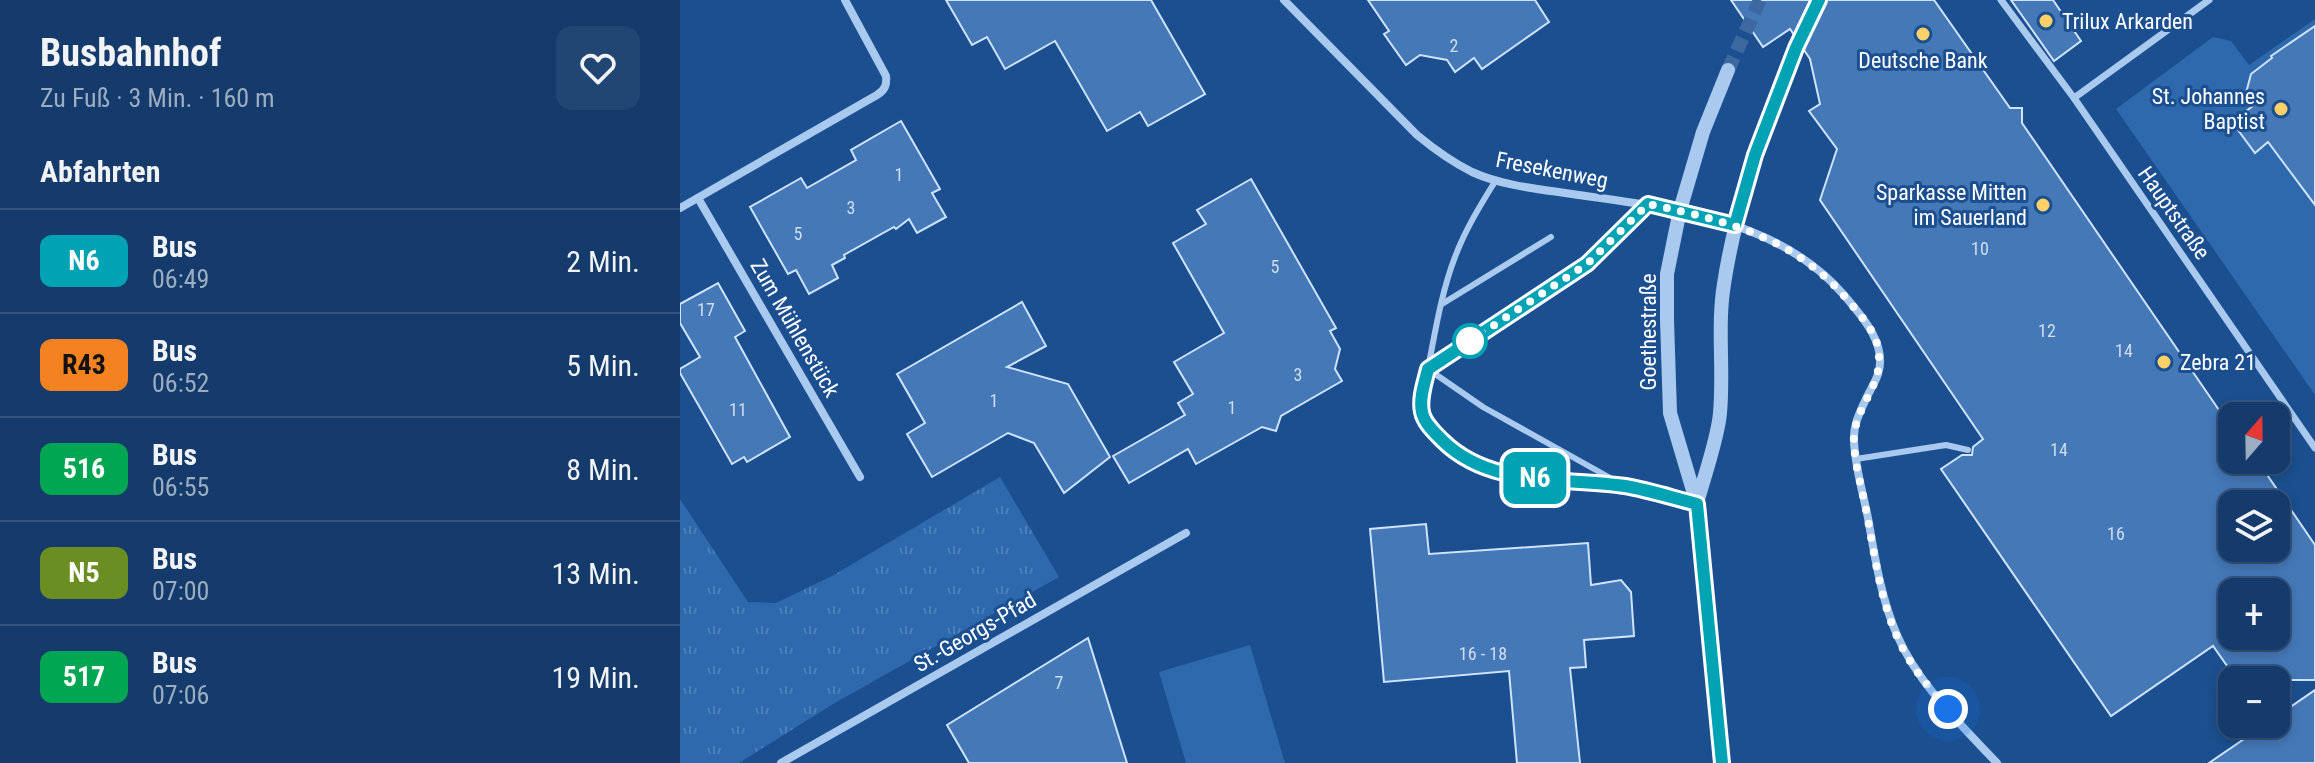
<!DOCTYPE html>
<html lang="de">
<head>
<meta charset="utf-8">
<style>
  :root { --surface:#143b6b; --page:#214673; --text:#f1f3f6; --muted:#9dadc1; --line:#33557e }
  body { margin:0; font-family:"Roboto Condensed",sans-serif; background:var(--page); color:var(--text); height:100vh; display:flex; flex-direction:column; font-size:30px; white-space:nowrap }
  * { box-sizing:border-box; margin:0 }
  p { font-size:26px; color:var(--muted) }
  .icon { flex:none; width:44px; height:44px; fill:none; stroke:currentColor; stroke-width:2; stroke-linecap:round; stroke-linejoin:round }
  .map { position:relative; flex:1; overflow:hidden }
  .drawer { display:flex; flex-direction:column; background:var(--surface); width:680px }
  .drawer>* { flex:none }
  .badge { padding:0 16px; border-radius:12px; font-size:28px; line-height:52px }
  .needle { width:52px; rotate:20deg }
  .buttons { position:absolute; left:1538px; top:402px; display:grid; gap:16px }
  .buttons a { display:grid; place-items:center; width:72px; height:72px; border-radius:16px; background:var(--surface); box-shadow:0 4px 12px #0003,0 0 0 2px var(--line); font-size:40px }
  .you { position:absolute; width:40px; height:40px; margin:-20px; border:6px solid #fff; border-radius:50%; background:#1a73e8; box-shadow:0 0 0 12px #1a73e833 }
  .map>.badge { position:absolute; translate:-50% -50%; box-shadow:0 0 0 4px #fff }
  h2 { padding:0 40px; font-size:30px; line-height:72px }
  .round { display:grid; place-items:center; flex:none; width:84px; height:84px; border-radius:16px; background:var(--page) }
  .overview { display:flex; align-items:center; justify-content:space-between; height:136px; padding:0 40px }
  h1 { font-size:38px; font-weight:700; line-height:60px }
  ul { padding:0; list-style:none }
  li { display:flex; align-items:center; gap:24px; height:104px; padding:0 40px; border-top:2px solid var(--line) }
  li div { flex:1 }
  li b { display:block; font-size:30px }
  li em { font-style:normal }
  li .badge { min-width:88px; font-weight:700; text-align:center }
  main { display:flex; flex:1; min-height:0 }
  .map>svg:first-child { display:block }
  .grass { fill:url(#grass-tufts) }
  .garden { fill:#2e69ad }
  .building { fill:#4478b7; stroke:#cfe3fa; stroke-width:2; fill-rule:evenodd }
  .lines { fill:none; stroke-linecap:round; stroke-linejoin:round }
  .tertiary-tunnel { stroke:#3d69a0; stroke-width:14; stroke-dasharray:14 7; stroke-linecap:butt }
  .service { stroke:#a9c9ee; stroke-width:6 }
  .pedestrian { stroke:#a9c9ee; stroke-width:7 }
  .minor { stroke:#a9c9ee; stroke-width:8 }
  .tertiary { stroke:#a9c9ee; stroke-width:14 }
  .line-casing { stroke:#fff; stroke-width:18 }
  .line { stroke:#00a3b4; stroke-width:12 }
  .walk { stroke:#fff; stroke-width:8; stroke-dasharray:0 14.4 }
  .poi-dot { fill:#ffd166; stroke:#1b4f8f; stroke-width:3 }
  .stop-dot { fill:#fff; stroke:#00a3b4; stroke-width:4 }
  .labels { text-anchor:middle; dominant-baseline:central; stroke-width:6; stroke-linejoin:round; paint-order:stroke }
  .number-label { font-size:18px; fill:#d0dded }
  .poi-label { font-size:22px; fill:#fff; stroke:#1b4f8f; text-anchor:start }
  .street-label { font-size:22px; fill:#fff; stroke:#1b4f8f }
</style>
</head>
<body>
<main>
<section class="drawer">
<div class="overview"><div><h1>Busbahnhof</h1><p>Zu Fuß · 3 Min. · 160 m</p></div><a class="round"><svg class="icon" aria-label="heart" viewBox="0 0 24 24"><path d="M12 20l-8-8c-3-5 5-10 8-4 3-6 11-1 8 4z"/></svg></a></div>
<h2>Abfahrten</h2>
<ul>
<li><span class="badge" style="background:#00a3b4;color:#fff">N6</span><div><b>Bus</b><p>06:49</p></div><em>2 Min.</em></li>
<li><span class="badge" style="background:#f58220;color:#111">R43</span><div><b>Bus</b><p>06:52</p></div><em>5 Min.</em></li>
<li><span class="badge" style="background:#00a651;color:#fff">516</span><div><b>Bus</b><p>06:55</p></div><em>8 Min.</em></li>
<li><span class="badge" style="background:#6b8e23;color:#fff">N5</span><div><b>Bus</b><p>07:00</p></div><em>13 Min.</em></li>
<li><span class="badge" style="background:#00a651;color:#fff">517</span><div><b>Bus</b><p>07:06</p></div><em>19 Min.</em></li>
</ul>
</section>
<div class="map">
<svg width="1635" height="763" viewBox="0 0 1635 763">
  <defs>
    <pattern id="grass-tufts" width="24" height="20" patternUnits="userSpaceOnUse" patternTransform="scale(2)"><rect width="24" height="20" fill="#2e69ad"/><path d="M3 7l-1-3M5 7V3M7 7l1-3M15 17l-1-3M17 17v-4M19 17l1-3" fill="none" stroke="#4d80b9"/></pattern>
  </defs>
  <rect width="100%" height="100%" fill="#1b4f8f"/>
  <path class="grass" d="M320,477L379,577L153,704L59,763H0V499L68,602L96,603L152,576Z"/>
  <g class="garden">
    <path d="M1635,19V395L1436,109L1533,37L1551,41L1569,65Z"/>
    <path d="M570,645L605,763H506L479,672Z"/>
  </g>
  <g class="building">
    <path d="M266,0H471L525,94L468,126L460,112L427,131L375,41L325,69L307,37L292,45Z"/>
    <path d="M688,0H855L869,22L802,69L794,58L775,72L767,60L740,55L726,65L704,34L709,31Z"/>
    <path d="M1051,0H1254L1330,108H1342V123L1552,429V460H1577L1635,545V680H1557L1533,646L1431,716L1261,469L1282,455H1292L1293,447L1303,439L1140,200L1157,149L1129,111L1140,104L1130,59L1110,29L1083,47ZM1552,504H1596V548H1552ZM1552,592H1596V636H1552Z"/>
    <path d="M1331,0H1373L1401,41L1374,61Z"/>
    <path d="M1635,26V205L1588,142L1575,153L1552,122L1574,105L1566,93L1571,74L1592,58L1591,56Z"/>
    <path d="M221,121L260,189L252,193L266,217L237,233L229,219L216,229L214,227L164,255L165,258L152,265L158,278L129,294L116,270L108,274L70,207L121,178L127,188L176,160L171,150Z"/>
    <path d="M571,179L656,328L650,331L660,349L655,369L662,381L601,416L596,431L582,427L516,464L508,449L449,483L433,456L505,415L498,403L513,394L494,362L544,333L493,243L526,224L517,210Z"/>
    <path d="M38,283L65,331L55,337L110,437L67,462L64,457L52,464L0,373V369L20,357L0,323V304Z"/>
    <path d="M342,302L366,346L327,367L388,384L430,457L384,493L354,443L328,433L252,477L227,434L245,423L217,374Z"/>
    <path d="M746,524L749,554L908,543L911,585L941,580L951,592L954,636L904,640L906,667L890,668L900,763H837L829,671L704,682L690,529Z"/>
    <path d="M408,638L447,763H289L267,725Z"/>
    <path d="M1635,690V763H1529L1586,724H1596V717Z"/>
  </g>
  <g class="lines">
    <g class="tertiary-tunnel">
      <path d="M1048,70L1080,0"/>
      <path d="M1098,94L1127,24L1139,0"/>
    </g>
    <g class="service">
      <path d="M816,180C801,204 785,230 775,257C758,301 753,350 742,396C741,414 747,425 760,439C809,488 883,476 945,486C969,490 993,498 1017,504"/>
      <path d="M762,304L871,237"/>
      <path d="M748,369L907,264L968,204"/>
      <path d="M748,369L803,407L941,484"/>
      <path d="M1176,459L1266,445L1288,450"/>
    </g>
    <g class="pedestrian">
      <path d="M1321,0L1394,98L1635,448"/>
      <path d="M1394,98L1529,0"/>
    </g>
    <g class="minor">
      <path d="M604,0L737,135C754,149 772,162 792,172C823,186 859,189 892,194C987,208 1096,217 1163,294C1181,315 1208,344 1198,374C1195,383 1189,392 1185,401C1179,414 1173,426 1174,441C1175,467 1183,493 1188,518C1195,558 1201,598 1217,635C1238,684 1281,725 1317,763"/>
      <path d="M18,198L180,477"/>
      <path d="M0,208L197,95C205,90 207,85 206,76L165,0"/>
      <path d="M101,763L506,533"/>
    </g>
    <g class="tertiary">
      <path d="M1017,503C1024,477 1038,438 1040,413C1044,370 1037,326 1044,284C1054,218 1075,156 1098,94"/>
      <path d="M1042,763L1017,504L990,413L987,320V274L1000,210L1023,132L1048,70"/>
    </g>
  </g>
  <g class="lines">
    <g class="line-casing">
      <path id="line" d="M1042,763L1017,504C993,498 969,490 945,486C884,477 811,488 763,441C755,433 744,423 742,412C739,398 745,382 748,369L907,264L968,204L1055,225L1075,155L1116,48L1139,0"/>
    </g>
    <use href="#line" class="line"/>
    <path class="walk" d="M790,341L907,264L968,204C1049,221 1117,238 1171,304C1184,319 1199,336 1199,357C1201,388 1172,411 1174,443C1175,467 1183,492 1187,515C1196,562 1202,614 1227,656C1238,675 1253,692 1268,709"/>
  </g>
  <g class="poi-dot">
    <circle cx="1366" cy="21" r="8"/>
    <circle cx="1243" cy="34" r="8"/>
    <circle cx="1601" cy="109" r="8"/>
    <circle cx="1363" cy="205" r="8"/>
    <circle cx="1484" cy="362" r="8"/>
  </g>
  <circle class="stop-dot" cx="790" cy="341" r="16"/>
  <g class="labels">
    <g class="number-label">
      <text x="774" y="45">2</text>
      <text x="219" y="174">1</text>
      <text x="171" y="207">3</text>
      <text x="118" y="233">5</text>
      <text x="1300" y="248">10</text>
      <text x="595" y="266">5</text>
      <text x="26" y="309">17</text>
      <text x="1367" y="330">12</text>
      <text x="1444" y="350">14</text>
      <text x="618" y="374">3</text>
      <text x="314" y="400">1</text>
      <text x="552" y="407">1</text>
      <text x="58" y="409">11</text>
      <text x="1379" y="449">14</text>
      <text x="1436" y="533">16</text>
      <text x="803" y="653">16 - 18</text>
      <text x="379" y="682">7</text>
    </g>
    <g class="poi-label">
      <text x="1382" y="21">Trilux Arkarden</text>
      <text x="1243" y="60" text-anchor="middle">Deutsche Bank</text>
      <text x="1585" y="96" text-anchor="end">St. Johannes<tspan x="1585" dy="25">Baptist</tspan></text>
      <text x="1347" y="192" text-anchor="end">Sparkasse Mitten<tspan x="1347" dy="25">im Sauerland</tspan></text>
      <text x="1500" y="362">Zebra 21</text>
    </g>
    <g class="street-label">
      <text transform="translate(872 170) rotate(11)">Fresekenweg</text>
      <text transform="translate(1494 213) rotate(55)">Hauptstraße</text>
      <text transform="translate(115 328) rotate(60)">Zum Mühlenstück</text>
      <text transform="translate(968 332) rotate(-90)">Goethestraße</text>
      <text transform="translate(295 632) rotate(-30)">St.-Georgs-Pfad</text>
    </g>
  </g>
</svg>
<div class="buttons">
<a><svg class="needle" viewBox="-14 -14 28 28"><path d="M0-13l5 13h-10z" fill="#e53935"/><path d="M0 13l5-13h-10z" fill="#9dadc1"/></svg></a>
<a><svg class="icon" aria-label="layers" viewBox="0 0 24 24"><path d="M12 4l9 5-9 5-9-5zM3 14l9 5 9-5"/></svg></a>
<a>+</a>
<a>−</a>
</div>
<div class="you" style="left:1268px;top:709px"></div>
<b class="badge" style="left:855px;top:478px;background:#00a3b4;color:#fff">N6</b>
</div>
</main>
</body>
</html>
